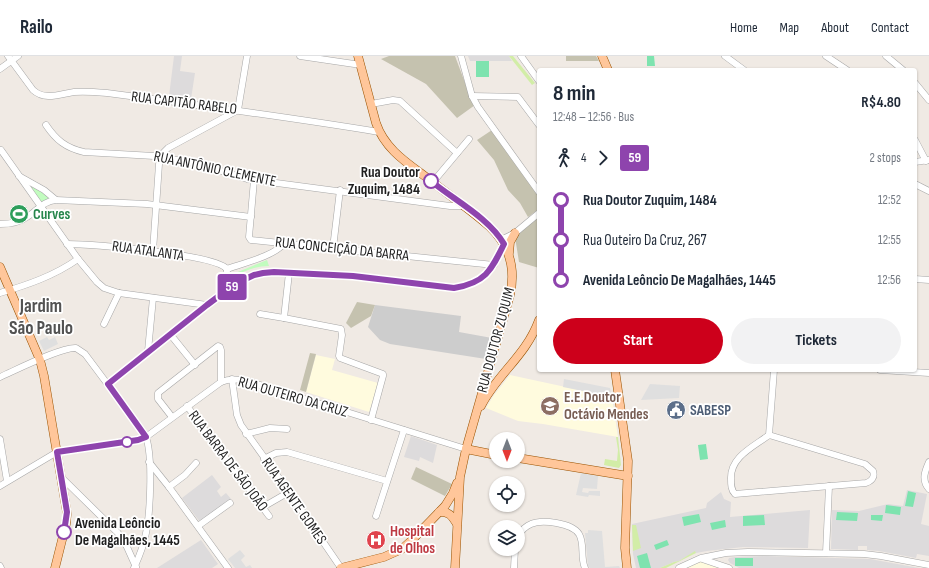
<!DOCTYPE html>
<html lang="en">
<head>
<meta charset="utf-8">
<style>
  :root { --surface:#fff; --page:#f2f2f3; --text:#1f2937; --muted:#747a83; --line:#e0e1e3; --accent:#cd001b }
  body { margin:0; font-family:"Sofia Sans Condensed",sans-serif; background:var(--page); color:var(--text); height:100vh; display:flex; flex-direction:column; font-size:15px; white-space:nowrap }
  * { box-sizing:border-box; margin:0 }
  p { font-size:13px; color:var(--muted) }
  .icon { flex:none; width:22px; height:22px; fill:none; stroke:currentColor; stroke-width:2; stroke-linecap:round; stroke-linejoin:round }
  .map { position:relative; flex:1; overflow:hidden }
  .sheet { position:absolute; left:537px; top:12px; width:380px; height:304px; display:flex; flex-direction:column; background:var(--surface); border-radius:4px; box-shadow:0 1px 3px #0004 }
  .sheet>* { flex:none }
  .badge { padding:0 8px; border-radius:3px; font-size:14px; line-height:26px }
  .needle { width:26px; rotate:180deg }
  .controls { position:absolute; left:489px; top:376px; display:grid; gap:8px }
  .controls a { display:grid; place-items:center; width:36px; height:36px; border-radius:50%; background:var(--surface); box-shadow:0 1px 3px #0004; font-size:20px }
  .map>.badge { position:absolute; translate:-50% -50%; box-shadow:0 0 0 2px #fff }
  .legs { display:flex; align-items:center; gap:6px; height:44px; padding:0 16px; font-size:13px }
  .legs p { margin-inline-start:auto }
  .head { display:flex; align-items:center; justify-content:space-between; height:68px; padding:0 16px }
  h1 { font-size:22px; font-weight:700; line-height:30px }
  .button { display:flex; gap:8px; margin-top:auto; padding:8px 16px }
  .button a { flex:1; height:46px; border-radius:24px; background:var(--accent); color:#fff; font-size:16px; font-weight:700; line-height:46px; text-align:center }
  .button a+a { background:var(--page); color:var(--text) }
  ul { padding:0 16px; list-style:none }
  li { display:flex; align-items:center; gap:14px; height:40px; font-size:15px }
  li i { display:grid; place-items:center; width:6px; height:100%; margin:0 5px; background:currentColor }
  li i::after { content:''; width:10px; height:10px; margin:-5px; border:3px solid; border-radius:50%; background:var(--surface) }
  li p { margin-inline-start:auto }
  li:first-child i { background:linear-gradient(#0000 50%,currentColor 0) }
  li:last-child i { background:linear-gradient(currentColor 50%,#0000 0) }
  header { display:flex; align-items:center; gap:24px; box-sizing:border-box; height:56px; padding:0 20px; background:var(--surface); border-bottom:1px solid var(--line) }
  header strong { font-size:19px }
  nav { display:flex; gap:22px; margin-inline-start:auto; font-size:14px }
  .map>svg:first-child { display:block }
  .residential { fill:#dddbdc }
  .education { fill:#fffbde }
  .religious { fill:#cdcdcd }
  .construction { fill:#c5c2af }
  .grass { fill:#d2eda7 }
  .park { fill:#c2fcbf }
  .pitch { fill:#7ee3af }
  .parking { fill:#dfdfdf }
  .lines { fill:none; stroke-linecap:round; stroke-linejoin:round }
  .minor-casing { stroke:#a6a6a6; stroke-width:7 }
  .major-casing { stroke:#995200; stroke-width:9 }
  .minor { stroke:#fff; stroke-width:6 }
  .major { stroke:#ffc69a; stroke-width:8 }
  .line-1-casing { stroke:#fff; stroke-width:9 }
  .line-1 { stroke:#8e44ad; stroke-width:6 }
  .stop-1-dot { fill:#fff; stroke:#8e44ad; stroke-width:2 }
  .labels { text-anchor:middle; dominant-baseline:central; stroke-width:3.5; stroke-linejoin:round; paint-order:stroke }
  .street-label { font-size:15px; fill:#1f1f1f; stroke:#fff }
  .stop-label { font-size:15px; font-weight:bold; fill:#1f1f1f; stroke:#fff; text-anchor:end }
  .leisure-label { font-size:15px; font-weight:bold; fill:#27864d; stroke:#fff; text-anchor:start }
  .education-label { font-size:15px; font-weight:bold; fill:#785e54; stroke:#fff; text-anchor:start }
  .service-label { font-size:15px; font-weight:bold; fill:#4e5e75; stroke:#fff; text-anchor:start }
  .health-label { font-size:15px; font-weight:bold; fill:#be3a42; stroke:#fff; text-anchor:start }
  .district-label { font-size:19px; font-weight:bold; fill:#525252; stroke:#fff }
</style>
</head>
<body>
<header>
<strong>Railo</strong>
<nav><a>Home</a><a>Map</a><a>About</a><a>Contact</a></nav>
</header>
<div class="map">
<svg width="929" height="512" viewBox="0 0 929 512">
  <rect width="100%" height="100%" fill="#f0eae4"/>
  <g class="residential">
    <path d="M174,0H182L180,15L195,17L191,43L169,40Z"/>
    <path d="M468,0H509L512,5H470Z"/>
    <path d="M411,380L437,389L433,407L420,401L419,405L404,401Z"/>
    <path d="M212,419L221,431L217,435L221,441L226,437L231,443L200,466L182,442Z"/>
    <path d="M907,434L927,438L921,468L929,470V500L917,498L916,502L879,495L867,494V490H858V494L831,493L832,454L859,455L888,448L903,450Z"/>
    <path d="M721,436L724,443L731,446L730,461L810,454L808,492L743,491L707,495L696,497L695,496L679,505L674,506L660,512H636L633,498L632,468L706,452L707,447Z"/>
    <path d="M201,484L218,508L212,512H157Z"/>
    <path d="M766,500L870,503L919,512H739L730,507L728,504L729,502L735,501Z"/>
  </g>
  <g class="education">
    <path d="M316,299L335,303L332,314L378,327L369,356L306,336Z"/>
    <path d="M510,319L612,341L618,381L543,368L518,365L486,352L494,339Z"/>
    <path d="M704,504L724,512H683Z"/>
  </g>
  <path class="religious" d="M375,249L461,260L459,276L492,282L486,303L390,288L380,284L368,271Z"/>
  <g class="construction">
    <path d="M389,0H455L470,40L475,49L457,62L426,28L381,3Z"/>
    <path d="M566,0H596L599,5H566Z"/>
    <path d="M492,74L539,140V153L528,161L520,147L508,134L494,104L477,84Z"/>
    <path d="M539,160V212L519,206L515,181Z"/>
    <path d="M357,246L375,249L371,260L351,272L346,267Z"/>
    <path d="M310,297L316,298L306,336L300,334Z"/>
    <path d="M416,411L452,428L445,440L411,423Z"/>
  </g>
  <g class="grass">
    <path d="M509,0H513L535,27L532,29Z"/>
    <path d="M616,381H618L621,409L619,412L604,409L605,403L617,405L618,394Z"/>
    <path d="M632,469H636L641,492L633,495Z"/>
    <path d="M695,495L696,497L666,512H660L674,506L679,505Z"/>
  </g>
  <g class="park">
    <path d="M29,126L50,142L41,149Z"/>
    <path d="M267,204L269,210C256,210 244,215 233,221V218Z"/>
  </g>
  <g class="pitch">
    <path d="M647,0H654L655,10H647Z"/>
    <rect x="476" y="5" width="13" height="16"/>
    <path d="M706,388L708,403L700,404L698,389Z"/>
    <path d="M908,435L916,437L913,451L905,450Z"/>
    <path d="M886,449L901,451L900,459L885,457Z"/>
    <path d="M837,456L858,457L857,465L836,464Z"/>
    <path d="M699,458L701,466L684,470L682,461Z"/>
    <path d="M764,459L765,469L743,470V460Z"/>
    <path d="M871,459H883L882,465L871,464Z"/>
    <path d="M725,464L726,471L712,474L710,467Z"/>
    <path d="M667,484L669,489L656,494L654,489Z"/>
    <path d="M647,497L651,512H640L637,500Z"/>
    <rect x="735" y="502" width="18" height="8"/>
  </g>
  <g class="parking">
    <path d="M47,281L49,284L55,281L58,288L44,295L39,285Z"/>
    <path d="M564,323L610,332L612,341L563,331Z"/>
    <path d="M650,328L680,330L679,342L641,344Z"/>
    <path d="M581,417L598,420L597,433L583,432L582,436L588,437L589,435H600V440L589,439L588,441L576,439Z"/>
    <path d="M588,474L602,475L605,511L619,510L620,512H590L588,510L585,477H588Z"/>
    <path d="M240,494L245,500L241,504L246,511L250,509L252,512H235L228,503Z"/>
  </g>
  <g class="lines">
    <g class="minor-casing">
      <g id="minor">
        <path d="M8,0L33,34C45,45 60,38 74,36C85,35 96,36 107,37C198,49 288,61 379,76"/>
        <path d="M300,0L361,9"/>
        <path d="M461,0L472,40L478,51L539,136"/>
        <path d="M521,0L539,25"/>
        <path d="M725,0L744,14"/>
        <path d="M826,0L847,14"/>
        <path d="M886,0L903,14"/>
        <path d="M0,13L18,0"/>
        <path d="M915,27L929,44"/>
        <path d="M472,40L518,41L539,69"/>
        <path d="M371,48L393,44L400,45L457,97"/>
        <path d="M238,54L247,0"/>
        <path d="M46,69C56,84 66,92 84,96L154,100L199,108L247,123L450,150H464"/>
        <path d="M915,84L926,105"/>
        <path d="M1,94L78,203L97,226L104,232L119,237L207,249"/>
        <path d="M915,106L929,104"/>
        <path d="M19,120L44,134L56,144"/>
        <path d="M254,124L249,181L251,184L494,209"/>
        <path d="M433,126L469,83"/>
        <path d="M915,128L929,135"/>
        <path d="M0,168C10,168 19,167 27,161C37,155 43,145 56,144L147,148L251,161"/>
        <path d="M501,184L515,177L539,157"/>
        <path d="M67,188C91,188 214,198 227,213"/>
        <path d="M333,192L340,134"/>
        <path d="M153,195L159,108L162,98L168,92L238,54"/>
        <path d="M289,217L284,262L341,273L342,279L339,300L340,302L383,318V320L371,364"/>
        <path d="M915,223L929,224"/>
        <path d="M226,235L227,213C241,208 277,199 284,187"/>
        <path d="M0,237C27,229 54,220 78,203"/>
        <path d="M260,258L284,262"/>
        <path d="M104,268L119,237"/>
        <path d="M170,278L195,309"/>
        <path d="M148,295L153,242"/>
        <path d="M880,314L929,317"/>
        <path d="M0,321C16,314 61,291 76,292L85,298L144,377C154,393 150,458 146,477C144,489 139,501 134,512"/>
        <path d="M232,323L237,359L241,369L289,436L341,512"/>
        <path d="M108,328L207,249L235,228L254,219L263,217L274,216L353,220L454,232C485,227 491,215 504,188"/>
        <path d="M187,350L269,460"/>
        <path d="M172,361L158,343V337L218,290L220,291L221,294V326"/>
        <path d="M246,378L270,372L287,373"/>
        <path d="M769,379L865,408L873,415C875,421 872,425 866,427L735,438C731,434 731,429 731,423C730,401 753,391 769,379Z"/>
        <path d="M769,379L774,314"/>
        <path d="M0,383L7,425"/>
        <path d="M264,403L276,397L287,396L387,425"/>
        <path d="M149,406L169,431L228,512"/>
        <path d="M929,406C925,415 921,424 929,433"/>
        <path d="M61,421L118,477L127,491L136,511"/>
        <path d="M0,430L57,396L138,384L146,381L221,326C235,320 250,326 263,330L466,393"/>
        <path d="M169,431L185,419L196,407"/>
        <path d="M263,451L289,436"/>
        <path d="M376,460L404,374"/>
        <path d="M198,470L230,447"/>
        <path d="M518,480C521,475 526,470 531,468C542,463 572,467 579,478C585,488 580,501 585,512"/>
        <path d="M826,497L829,430"/>
        <path d="M702,503L729,512"/>
        <path d="M0,510L1,512"/>
        <path d="M514,512L515,493"/>
        <path d="M679,512L701,502L726,497L748,496L864,498L881,500L929,509"/>
      </g>
    </g>
    <g class="major-casing">
      <g id="major">
        <path d="M358,0L376,67C385,94 409,108 430,124C450,140 471,154 490,171C510,190 516,212 510,239L466,393L460,421L455,512"/>
        <path d="M602,0L608,14"/>
        <path d="M509,197L510,186L515,177"/>
        <path d="M0,211L40,304L44,320L67,457L66,468L55,512"/>
        <path d="M615,314L628,405L625,492L627,512"/>
        <path d="M481,350C497,318 526,300 539,264"/>
        <path d="M466,393L496,399"/>
        <path d="M518,402L628,420"/>
        <path d="M439,456C449,455 452,460 457,468"/>
        <path d="M341,512L384,501L402,493L412,484L445,450L453,437L457,427"/>
      </g>
    </g>
    <use href="#minor" class="minor"/>
    <use href="#major" class="major"/>
  </g>
  <g class="lines">
    <g class="line-1-casing">
      <path id="line-1" d="M64,476L67,456L57,396L138,384L146,381L108,328L207,249L235,228L254,219L263,217L274,216L353,220L454,232C485,227 491,215 504,188C489,162 454,144 431,125"/>
    </g>
    <use href="#line-1" class="line-1"/>
  </g>
  <defs>
    <g id="stadium-disc" transform="scale(1)"><circle r="9.5" fill="#2e9e5b" stroke="#fff"/><path d="M0-5a6.5 5 0 1 0 0 10a6.5 5 0 1 0 0-10ZM-3.5-1.8h7v3.6h-7Z" fill="#fff"/></g>
    <g id="school-disc" transform="scale(1)"><circle r="9.5" fill="#8d6e63" stroke="#fff"/><path d="M0-5L7-2L0 1L-7-2ZM-4 1L0 2.5L4 1V4Q0 6-4 4Z" fill="#fff"/></g>
    <g id="civic-disc" transform="scale(1)"><circle r="9.5" fill="#5c6f8a" stroke="#fff"/><path d="M-.6-6.5H3V-4.5H.6V-3L4-1V1h2V6H-6V1h2V-1L-.6-3ZM-1.2 2.5V6h2.4V2.5Z" fill="#fff"/></g>
    <g id="hospital-disc" transform="scale(1)"><circle r="9.5" fill="#e0444e" stroke="#fff"/><path d="M-5-5h3v3.5h4V-5h3V5h-3V1.5h-4V5h-3Z" fill="#fff"/></g>
  </defs>
  <g fill-rule="evenodd">
    <use href="#stadium-disc" x="19" y="158"/>
    <use href="#school-disc" x="550" y="350"/>
    <use href="#civic-disc" x="676" y="354"/>
    <use href="#hospital-disc" x="376" y="484"/>
  </g>
  <g class="stop-1-dot">
    <circle cx="431" cy="125" r="7"/>
    <circle cx="127" cy="386" r="5"/>
    <circle cx="64" cy="476" r="7"/>
  </g>
  <g class="labels">
    <g class="street-label">
      <text transform="translate(184 47) rotate(7)">RUA CAPITÃO RABELO</text>
      <text transform="translate(215 113) rotate(12)">RUA ANTÔNIO CLEMENTE</text>
      <text transform="translate(342 193) rotate(6)">RUA CONCEIÇÃO DA BARRA</text>
      <text transform="translate(148 195) rotate(8)">RUA ATALANTA</text>
      <text transform="translate(496 284) rotate(-75)">RUA DOUTOR ZUQUIM</text>
      <text transform="translate(293 341) rotate(16)">RUA OUTEIRO DA CRUZ</text>
      <text transform="translate(228 405) rotate(53)">RUA BARRA DE SÃO JOÃO</text>
      <text transform="translate(294 445) rotate(55)">RUA AGENTE GOMES</text>
    </g>
    <g class="stop-label">
      <text x="420" y="116">Rua Doutor<tspan x="420" dy="17">Zuquim, 1484</tspan></text>
      <text x="75" y="467" text-anchor="start">Avenida Leôncio<tspan x="75" dy="17">De Magalhães, 1445</tspan></text>
    </g>
    <g class="leisure-label">
      <text x="33" y="158">Curves</text>
    </g>
    <g class="education-label">
      <text x="564" y="341">E.E.Doutor<tspan x="564" dy="17">Octávio Mendes</tspan></text>
    </g>
    <g class="service-label">
      <text x="690" y="354">SABESP</text>
    </g>
    <g class="health-label">
      <text x="390" y="475">Hospital<tspan x="390" dy="17">de Olhos</tspan></text>
    </g>
    <g class="district-label">
      <text x="41" y="250">Jardim<tspan x="41" dy="22">São Paulo</tspan></text>
    </g>
  </g>
</svg>
<div class="controls">
<a><svg class="needle" viewBox="-14 -14 28 28"><path d="M0-13l5 13h-10z" fill="#e53935"/><path d="M0 13l5-13h-10z" fill="#747a83"/></svg></a>
<a><svg class="icon" aria-label="locate" viewBox="0 0 24 24"><circle cx="12" cy="12" r="6"/><path d="M12 2v4M12 18v4M2 12h4M18 12h4"/></svg></a>
<a><svg class="icon" aria-label="layers" viewBox="0 0 24 24"><path d="M12 4l9 5-9 5-9-5zM3 14l9 5 9-5"/></svg></a>
</div>
<b class="badge" style="left:232px;top:231px;background:#8e44ad;color:#fff">59</b>
<section class="sheet">
<div class="head"><div><h1>8 min</h1><p>12:48 – 12:56 · Bus</p></div><b>R$4.80</b></div>
<div class="legs"><svg class="icon" aria-label="walk" viewBox="0 0 24 24"><circle cx="13" cy="4" r="2"/><path d="M13 8l-2 6 4 7M11 14l-3 7M7 12l3-4h3l4 4"/></svg>4<svg class="icon" aria-label="forward" viewBox="0 0 24 24"><path d="M9 5l7 7-7 7"/></svg><b class="badge" style="background:#8e44ad;color:#fff">59</b><p>2 stops</p></div>
<ul>
<li><i style="color:#8e44ad"></i><b>Rua Doutor Zuquim, 1484</b><p>12:52</p></li>
<li><i style="color:#8e44ad"></i><span>Rua Outeiro Da Cruz, 267</span><p>12:55</p></li>
<li><i style="color:#8e44ad"></i><b>Avenida Leôncio De Magalhães, 1445</b><p>12:56</p></li>
</ul>
<div class="button"><a>Start</a><a>Tickets</a></div>
</section>
</div>
</body>
</html>
